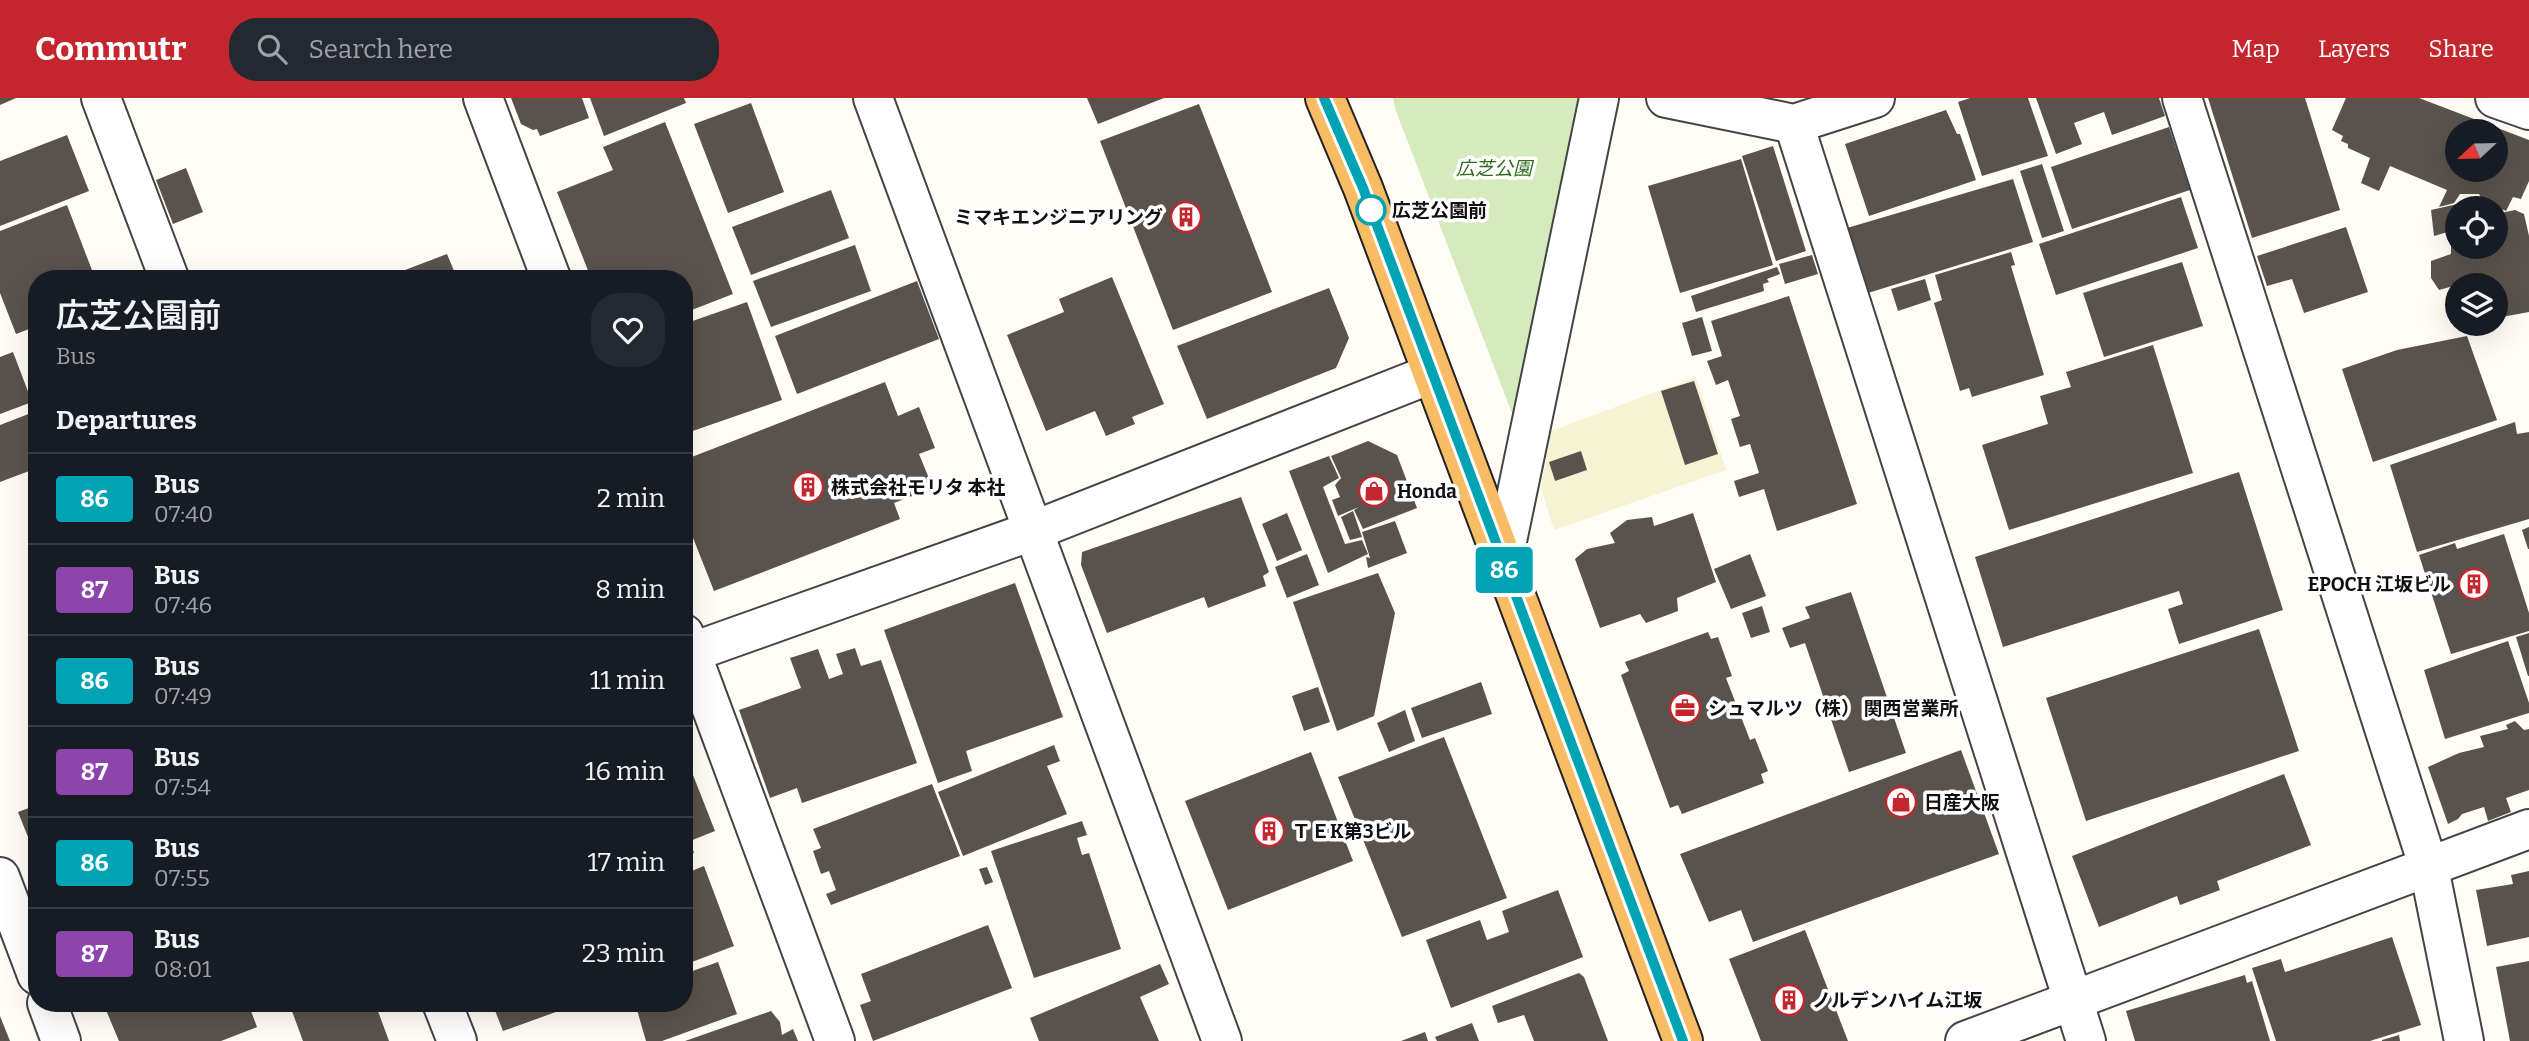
<!DOCTYPE html>
<html lang="en">
<head>
<meta charset="utf-8">
<style>
  :root { --surface:#171b24; --page:#242831; --text:#f1f3f6; --muted:#9ea1a6; --line:#363941; --accent:#c4262e }
  body { margin:0; font-family:Bitter,"Noto Sans JP",serif; background:var(--page); color:var(--text); height:100vh; display:flex; flex-direction:column; font-size:26px; white-space:nowrap }
  * { box-sizing:border-box; margin:0 }
  p { font-size:23px; color:var(--muted) }
  .icon { flex:none; width:38px; height:38px; fill:none; stroke:currentColor; stroke-width:2; stroke-linecap:round; stroke-linejoin:round }
  .map { position:relative; flex:1; overflow:hidden }
  .sheet { position:absolute; left:28px; top:172px; width:665px; height:742px; display:flex; flex-direction:column; background:var(--surface); border-radius:28px; box-shadow:0 7px 28px #0002 }
  .sheet>* { flex:none }
  .badge { padding:0 14px; border-radius:5px; font-size:24px; line-height:46px }
  .needle { width:46px; rotate:248deg }
  .controls { position:absolute; left:2445px; top:21px; display:grid; gap:14px }
  .controls a { display:grid; place-items:center; width:63px; height:63px; border-radius:50%; background:var(--surface); box-shadow:0 7px 28px #0002; font-size:35px }
  .map>.badge { position:absolute; translate:-50% -50%; box-shadow:0 0 0 4px #fff }
  h2 { padding:0 28px; font-size:26px; line-height:63px }
  .round { display:grid; place-items:center; flex:none; width:74px; height:74px; border-radius:28px; background:var(--page) }
  .summary { display:flex; align-items:center; justify-content:space-between; height:119px; padding:0 28px }
  h1 { font-size:33px; font-weight:600; line-height:52px }
  ul { padding:0; list-style:none }
  li { display:flex; align-items:center; gap:21px; height:91px; padding:0 28px; border-top:2px solid var(--line) }
  li div { flex:1 }
  li b { display:block; font-size:26px }
  li em { font-style:normal }
  li .badge { min-width:77px; font-weight:700; text-align:center }
  header { display:flex; align-items:center; gap:42px; box-sizing:border-box; height:98px; padding:0 35px; background:var(--accent); color:#fff }
  header strong { font-size:33px }
  nav { display:flex; gap:38px; margin-inline-start:auto; font-size:24px }
  .search { width:490px; height:63px; background:var(--page); display:flex; align-items:center; gap:18px; box-sizing:border-box; padding:0 24px; border-radius:28px; color:var(--muted); font-size:26px }
  .map>svg:first-child { display:block }
  .farmland { fill:#f6f3d4 }
  .green { fill:#d5ebbd }
  .building { fill:#5a524d; fill-rule:evenodd }
  .lines { fill:none; stroke-linecap:round; stroke-linejoin:round }
  .minor-casing { stroke:#444; stroke-width:42 }
  .tertiary-casing { stroke:#444; stroke-width:42 }
  .trunk-casing { stroke:#222; stroke-width:42 }
  .minor { stroke:#fff; stroke-width:38 }
  .tertiary { stroke:#fff; stroke-width:38 }
  .trunk { stroke:#f7bc64; stroke-width:38 }
  .line-casing { stroke:#fff; stroke-width:16 }
  .line { stroke:#00a3b4; stroke-width:10 }
  .stop-dot { fill:#fff; stroke:#00a3b4; stroke-width:3.5 }
  .labels { text-anchor:middle; dominant-baseline:central; stroke-width:7; stroke-linejoin:round; paint-order:stroke }
  .park-label { font-size:19px; font-style:italic; fill:#2f6b1f; stroke:#fff }
  .stop-label { font-size:19px; font-weight:bold; fill:#111; stroke:#fff; text-anchor:start }
  .poi-label { font-size:19px; font-weight:bold; fill:#111; stroke:#fff; text-anchor:start }
</style>
</head>
<body>
<header>
<strong>Commutr</strong>
<div class="search"><svg class="icon" aria-label="search" viewBox="0 0 24 24"><circle cx="10" cy="10" r="6"/><path d="M15 15l6 6"/></svg>Search here</div>
<nav><a>Map</a><a>Layers</a><a>Share</a></nav>
</header>
<div class="map">
<svg width="2529" height="943" viewBox="0 0 2529 943">
  <rect width="100%" height="100%" fill="#fffdf5"/>
  <path class="farmland" d="M1696,279L1726,372L1554,432L1541,391L1551,333Z"/>
  <path class="green" d="M1393,0H1580L1513,318L1396,13Z"/>
  <g class="building">
    <path d="M0,0H16L0,7Z"/>
    <path d="M511,0H582L589,20L540,38L537,31L533,32L521,26Z"/>
    <path d="M590,0H684L686,5L604,38Z"/>
    <path d="M1087,0H1164L1098,26Z"/>
    <path d="M1970,0H2028L2048,58L1982,78L1958,4Z"/>
    <path d="M2036,0H2159L2165,18L2112,37L2104,14L2074,25L2082,46L2056,56Z"/>
    <path d="M2208,0H2305L2340,112L2252,140Z"/>
    <path d="M2346,0H2419L2529,42V83L2521,101L2513,99L2506,113L2483,103L2479,96H2460L2454,105L2439,109L2447,92L2390,68L2379,93L2361,85L2370,60L2348,50V46L2341,43L2343,38L2332,32ZM2457,33H2496V72H2457Z"/>
    <path d="M751,5L784,94L728,115L694,26Z"/>
    <path d="M1199,6L1272,194L1173,232L1100,43Z"/>
    <path d="M1946,12L1957,36H1960L1976,82L1869,118L1845,46Z"/>
    <path d="M665,24L733,196L684,215V180H591L557,94L613,72L603,49Z"/>
    <path d="M2169,29L2190,92L2072,131L2051,69Z"/>
    <path d="M67,37L89,93L0,128V63Z"/>
    <path d="M1773,48L1806,153L1776,163L1742,58Z"/>
    <path d="M1741,61L1773,167L1680,195L1648,88Z"/>
    <path d="M2042,66L2064,133L2042,140L2020,73Z"/>
    <path d="M186,70L203,114L173,126L156,82Z"/>
    <path d="M2013,81L2033,144L1868,195L1847,130Z"/>
    <path d="M831,92L849,140L751,177L732,129Z"/>
    <path d="M2181,99L2198,150L2056,197L2039,146Z"/>
    <path d="M2462,105L2463,110H2457V149H2496V116L2515,112L2524,116L2529,138V214L2496,220V187H2457L2439,192L2431,180V163L2451,156V133L2434,138L2431,112Z"/>
    <path d="M67,107L95,180H37V228L16,236L0,195V133Z"/>
    <path d="M2346,129L2368,194L2304,215L2292,181L2267,188L2257,158Z"/>
    <path d="M855,147L871,193L771,229L753,183Z"/>
    <path d="M2011,154L2015,167L2011,168L2044,277L1972,299L1969,290L1960,293L1934,205L1942,202L1935,177Z"/>
    <path d="M447,156L457,180H384Z"/>
    <path d="M1812,157L1818,176L1785,186L1779,166Z"/>
    <path d="M2182,164L2203,228L2104,259L2083,195Z"/>
    <path d="M1777,169L1780,176L1767,181L1769,184L1763,186L1764,193L1696,214L1691,198Z"/>
    <path d="M1112,179L1164,306L1132,319L1135,326L1106,338L1095,313L1046,333L1007,237L1064,214L1059,201Z"/>
    <path d="M1925,181L1931,202L1898,213L1891,191Z"/>
    <path d="M917,183L939,241L797,296L775,238Z"/>
    <path d="M1329,190L1349,240L1336,270L1207,321L1177,248Z"/>
    <path d="M1789,198L1857,406L1777,433L1764,391L1739,399L1734,383L1759,375L1750,346L1740,349L1731,321L1740,318L1728,282L1716,287L1707,263L1722,258L1711,223Z"/>
    <path d="M747,204L782,302L684,336V226Z"/>
    <path d="M1702,219L1712,253L1692,258L1682,225Z"/>
    <path d="M2467,238L2497,322L2373,364L2342,271L2397,252Z"/>
    <path d="M2153,247L2193,375L2009,432L1982,347L2048,326L2040,298L2071,289L2066,274Z"/>
    <path d="M13,254L32,304L0,316V259Z"/>
    <path d="M1694,283L1718,356L1685,367L1661,293Z"/>
    <path d="M885,284L898,318L919,309L935,350L919,356L933,390L894,405L900,421L714,493L684,417V388L687,387L684,362Z"/>
    <path d="M31,315L37,329V370L0,384V327Z"/>
    <path d="M2515,324L2517,336L2529,334V421L2417,454L2390,367Z"/>
    <path d="M1368,343L1397,357L1417,410L1363,431L1354,412L1359,409L1338,418L1332,402L1340,399L1335,387L1341,380L1331,358Z"/>
    <path d="M1581,353L1587,372L1555,383L1549,364Z"/>
    <path d="M1329,358L1339,380L1323,389L1345,446L1362,442L1368,456L1328,475L1289,373Z"/>
    <path d="M2239,374L2283,512L2179,546L2168,511L2183,506L2179,493L2003,549L1975,459Z"/>
    <path d="M1241,399L1269,474L1263,478L1266,488L1208,510L1204,499L1107,535L1081,467L1082,454Z"/>
    <path d="M1353,413L1362,439L1350,442L1341,419Z"/>
    <path d="M1287,415L1302,452L1277,463L1262,426Z"/>
    <path d="M1693,415L1716,484L1677,500L1678,513L1646,525L1640,516L1600,530L1575,461L1587,451L1615,445L1610,435L1627,422L1652,419L1654,428Z"/>
    <path d="M1395,423L1407,455L1368,470L1366,459L1370,460L1362,434Z"/>
    <path d="M2529,429V451H2528L2522,432Z"/>
    <path d="M2504,436L2529,515V533L2451,556L2419,457L2455,445L2457,451Z"/>
    <path d="M1307,456L1319,487L1287,500L1275,469Z"/>
    <path d="M1750,456L1766,498L1731,511L1714,471Z"/>
    <path d="M1378,475L1395,515L1374,618L1337,633L1293,504Z"/>
    <path d="M1015,485L1063,619L966,653L972,673L938,685L884,532Z"/>
    <path d="M1851,494L1906,655L1849,674L1805,545L1790,550L1782,530L1810,520L1805,509Z"/>
    <path d="M1762,508L1770,534L1751,540L1742,515Z"/>
    <path d="M2259,531L2299,653L2086,723L2046,600Z"/>
    <path d="M1708,534L1711,541L1718,539L1732,578L1726,580L1750,642L1755,640L1768,673L1761,676L1764,685L1682,716L1678,707L1670,710L1621,577L1629,573L1625,564Z"/>
    <path d="M2529,535V578H2528L2516,539Z"/>
    <path d="M2508,543L2529,605V615L2445,641L2424,572Z"/>
    <path d="M855,550L861,568L881,562L917,665L802,705L797,690L770,700L739,612L801,590L790,560L818,551L829,581L843,576L836,556Z"/>
    <path d="M1481,584L1492,616L1422,640L1411,610Z"/>
    <path d="M1318,589L1330,624L1304,633L1292,598Z"/>
    <path d="M1405,612L1415,643L1389,654L1377,625Z"/>
    <path d="M2515,623L2524,632L2529,631V692L2506,700L2511,714L2488,723L2484,709L2462,716L2458,721L2448,726L2428,669L2459,655L2484,649L2480,638L2508,631L2506,627Z"/>
    <path d="M1444,639L1507,800L1402,839L1338,679Z"/>
    <path d="M1054,647L1060,663L1047,668L1067,716L963,758L938,694Z"/>
    <path d="M1961,652L1999,756L1753,844L1741,812L1709,824L1680,756Z"/>
    <path d="M684,654L715,733L690,743L694,755L684,759Z"/>
    <path d="M1311,654L1353,763L1228,812L1185,703Z"/>
    <path d="M2284,676L2311,747L2217,783L2220,792L2180,807L2177,798L2099,829L2072,758Z"/>
    <path d="M932,686L960,758L831,807L826,796L836,792L829,773L821,776L813,753L821,750L813,731Z"/>
    <path d="M37,707V743L28,739L18,714Z"/>
    <path d="M1082,723L1087,737L1077,740L1082,757L1089,755L1121,851L1034,880L991,753Z"/>
    <path d="M704,768L734,848L684,867V776Z"/>
    <path d="M987,769L993,784L985,787L979,771Z"/>
    <path d="M2529,773V839L2487,848L2476,792L2513,786L2511,777Z"/>
    <path d="M1558,792L1583,859L1451,910L1426,842L1480,822L1487,842L1509,834L1502,813Z"/>
    <path d="M988,827L1012,890L873,943L860,907L871,903L861,876Z"/>
    <path d="M1805,832L1848,943H1761L1729,861Z"/>
    <path d="M2392,839L2421,927L2370,943H2276L2252,870L2281,861L2285,874Z"/>
    <path d="M2529,863V943H2510L2496,869Z"/>
    <path d="M718,864L737,916L662,943H646L635,905H684V876Z"/>
    <path d="M1160,866L1169,886L1140,899L1159,943H1039L1030,920Z"/>
    <path d="M1579,875L1584,879L1608,943H1534L1524,917L1498,925L1492,908Z"/>
    <path d="M2245,877L2247,885L2252,883L2270,943H2135L2126,913Z"/>
    <path d="M103,905H248L257,929L221,943H119Z"/>
    <path d="M289,905H375L389,943H303Z"/>
    <path d="M492,905H581L503,933Z"/>
    <path d="M771,913L780,924L782,937L793,931L798,943H685Z"/>
    <path d="M0,918L10,943H0Z"/>
    <path d="M1472,925L1479,943H1437L1435,939Z"/>
    <path d="M1425,934L1428,943H1401Z"/>
    <path d="M2399,937L2400,943H2382V942Z"/>
  </g>
  <g class="lines">
    <g class="minor-casing">
      <g id="minor">
        <path d="M101,0L169,180"/>
        <path d="M483,0L551,180"/>
        <path d="M873,0L1222,943"/>
        <path d="M1666,0L1794,26L1875,0"/>
        <path d="M2182,0L2429,770L2464,943"/>
        <path d="M2495,0L2529,12"/>
        <path d="M1794,26L2086,943"/>
        <path d="M1502,467L1599,0"/>
        <path d="M684,536L835,943"/>
        <path d="M442,905L457,943"/>
        <path d="M1965,943L2529,731"/>
      </g>
    </g>
    <g class="tertiary-casing">
      <g id="tertiary">
        <path d="M684,557L1035,432L1431,276"/>
        <path d="M0,779L37,877"/>
        <path d="M47,905L61,943"/>
      </g>
    </g>
    <g class="trunk-casing">
      <path id="trunk" d="M1325,0L1363,90L1683,943"/>
    </g>
    <use href="#minor" class="minor"/>
    <use href="#tertiary" class="tertiary"/>
    <use href="#trunk" class="trunk"/>
  </g>
  <g class="lines">
    <g class="line-casing">
      <path id="line" d="M1324,0L1363,90L1683,943"/>
    </g>
    <use href="#line" class="line"/>
  </g>
  <defs>
    <g id="building-ring" transform="scale(1.575)"><circle r="9.5" fill="#fff" stroke="#c4262e" stroke-width="1.5"/><path d="M-4-6H4V6H1V3H-1V6H-4ZM-2.5-4.3h1.7v1.8h-1.7ZM.8-4.3h1.7v1.8H.8ZM-2.5-1h1.7V.8h-1.7ZM.8-1h1.7V.8H.8Z" fill="#c4262e"/></g>
    <g id="shop-ring" transform="scale(1.575)"><circle r="9.5" fill="#fff" stroke="#c4262e" stroke-width="1.5"/><path d="M-5-2.5h2.3a2.7 3.5 0 0 1 5.4 0H5L5.5 6h-11ZM-1.5-2.5h3a1.5 2.3 0 0 0-3 0Z" fill="#c4262e"/></g>
    <g id="office-ring" transform="scale(1.575)"><circle r="9.5" fill="#fff" stroke="#c4262e" stroke-width="1.5"/><path d="M-6-3h4V-5.5h4V-3h4V5H-6ZM-1-4.5V-3h2v-1.5ZM-6 0V1H6V0Z" fill="#c4262e"/></g>
  </defs>
  <g fill-rule="evenodd">
    <use href="#building-ring" x="1186" y="119"/>
    <use href="#building-ring" x="808" y="389"/>
    <use href="#shop-ring" x="1374" y="393"/>
    <use href="#building-ring" x="2474" y="486"/>
    <use href="#office-ring" x="1685" y="610"/>
    <use href="#shop-ring" x="1901" y="704"/>
    <use href="#building-ring" x="1269" y="733"/>
    <use href="#building-ring" x="1789" y="902"/>
  </g>
  <circle class="stop-dot" cx="1371" cy="112" r="14"/>
  <g class="labels">
    <g class="park-label">
      <text x="1494" y="70">広芝公園</text>
    </g>
    <g class="stop-label">
      <text x="1392" y="112">広芝公園前</text>
    </g>
    <g class="poi-label">
      <text x="1163" y="119" text-anchor="end">ミマキエンジニアリング</text>
      <text x="831" y="389">株式会社モリタ 本社</text>
      <text x="1397" y="393">Honda</text>
      <text x="2451" y="486" text-anchor="end">EPOCH 江坂ビル</text>
      <text x="1708" y="610">シュマルツ（株） 関西営業所</text>
      <text x="1924" y="704">日産大阪</text>
      <text x="1292" y="733">ＴＥK第3ビル</text>
      <text x="1812" y="902">ノルデンハイム江坂</text>
    </g>
  </g>
</svg>
<div class="controls">
<a><svg class="needle" viewBox="-14 -14 28 28"><path d="M0-13l5 13h-10z" fill="#e53935"/><path d="M0 13l5-13h-10z" fill="#9ea1a6"/></svg></a>
<a><svg class="icon" aria-label="locate" viewBox="0 0 24 24"><circle cx="12" cy="12" r="6"/><path d="M12 2v4M12 18v4M2 12h4M18 12h4"/></svg></a>
<a><svg class="icon" aria-label="layers" viewBox="0 0 24 24"><path d="M12 4l9 5-9 5-9-5zM3 14l9 5 9-5"/></svg></a>
</div>
<b class="badge" style="left:1504px;top:472px;background:#00a3b4;color:#fff">86</b>
<section class="sheet">
<div class="summary"><div><h1>広芝公園前</h1><p>Bus</p></div><a class="round"><svg class="icon" aria-label="heart" viewBox="0 0 24 24"><path d="M12 20l-8-8c-3-5 5-10 8-4 3-6 11-1 8 4z"/></svg></a></div>
<h2>Departures</h2>
<ul>
<li><span class="badge" style="background:#00a3b4;color:#fff">86</span><div><b>Bus</b><p>07:40</p></div><em>2 min</em></li>
<li><span class="badge" style="background:#8e44ad;color:#fff">87</span><div><b>Bus</b><p>07:46</p></div><em>8 min</em></li>
<li><span class="badge" style="background:#00a3b4;color:#fff">86</span><div><b>Bus</b><p>07:49</p></div><em>11 min</em></li>
<li><span class="badge" style="background:#8e44ad;color:#fff">87</span><div><b>Bus</b><p>07:54</p></div><em>16 min</em></li>
<li><span class="badge" style="background:#00a3b4;color:#fff">86</span><div><b>Bus</b><p>07:55</p></div><em>17 min</em></li>
<li><span class="badge" style="background:#8e44ad;color:#fff">87</span><div><b>Bus</b><p>08:01</p></div><em>23 min</em></li>
</ul>
</section>
</div>
</body>
</html>
